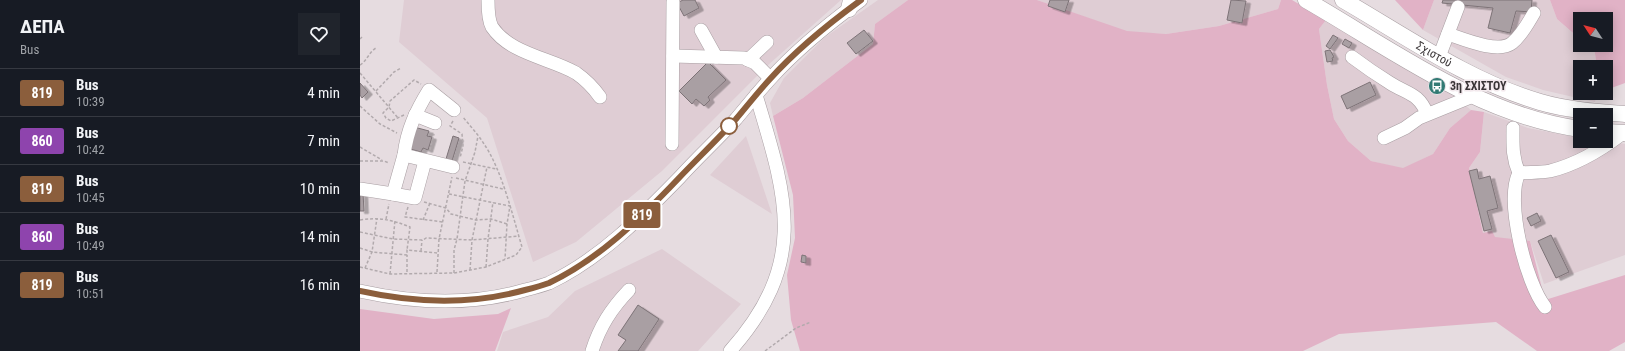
<!DOCTYPE html>
<html lang="en">
<head>
<meta charset="utf-8">
<style>
  :root { --surface:#171b24; --page:#20242c; --text:#f1f3f6; --muted:#9ea1a6; --line:#363941 }
  body { margin:0; font-family:"Roboto Condensed",sans-serif; background:var(--page); color:var(--text); height:100vh; display:flex; flex-direction:column; font-size:15px; white-space:nowrap }
  * { box-sizing:border-box; margin:0 }
  p { font-size:13px; color:var(--muted) }
  .icon { flex:none; width:22px; height:22px; fill:none; stroke:currentColor; stroke-width:2; stroke-linecap:round; stroke-linejoin:round }
  .map { position:relative; flex:1; overflow:hidden }
  .details { display:flex; flex-direction:column; background:var(--surface); width:360px }
  .details>* { flex:none }
  .badge { padding:0 8px; border-radius:3px; font-size:14px; line-height:26px }
  .needle { width:26px; rotate:306deg }
  .fabs { position:absolute; left:1213px; top:12px; display:grid; gap:8px }
  .fabs a { display:grid; place-items:center; width:40px; height:40px; border-radius:0px; background:var(--surface); box-shadow:0 2px 10px #0003; font-size:20px }
  .map>.badge { position:absolute; translate:-50% -50%; box-shadow:0 0 0 2px #fff }
  .round { display:grid; place-items:center; flex:none; width:42px; height:42px; border-radius:0px; background:var(--page) }
  .headline { display:flex; align-items:center; justify-content:space-between; height:68px; padding:0 20px }
  h1 { font-size:19px; font-weight:700; line-height:30px }
  ul { padding:0; list-style:none }
  li { display:flex; align-items:center; gap:12px; height:48px; padding:0 20px; border-top:1px solid var(--line) }
  li div { flex:1 }
  li b { display:block; font-size:15px }
  li em { font-style:normal }
  li .badge { min-width:44px; font-weight:700; text-align:center }
  main { display:flex; flex:1; min-height:0 }
  .map>svg:first-child { display:block }
  .built { fill:#dfcdd4 }
  .green { fill:#e1b2c6 }
  .building { fill:#a99fa3; stroke:#7d7377; filter:url(#shadow) }
  .lines { fill:none; stroke-linecap:round; stroke-linejoin:round }
  .minor-casing { stroke:#a89ea2; stroke-width:14 }
  .major-casing { stroke:#a89ea2; stroke-width:17 }
  .path { stroke:#b2aaad; stroke-width:1.5; stroke-dasharray:3 2; stroke-linecap:butt }
  .minor { stroke:#fff; stroke-width:13 }
  .major { stroke:#fff; stroke-width:16 }
  .line-casing { stroke:#fff; stroke-width:9 }
  .line { stroke:#8b5e3c; stroke-width:6 }
  .stop-dot { fill:#fff; stroke:#8b5e3c; stroke-width:2 }
  .labels { text-anchor:middle; dominant-baseline:central; stroke-width:3; stroke-linejoin:round; paint-order:stroke }
  .street-label { font-size:12px; fill:#3a3537; stroke:#f3e9ed }
  .poi-label { font-size:12px; font-weight:bold; fill:#3a3537; stroke:#f3e9ed; text-anchor:start }
</style>
</head>
<body>
<main>
<section class="details">
<div class="headline"><div><h1>ΔΕΠΑ</h1><p>Bus</p></div><a class="round"><svg class="icon" aria-label="heart" viewBox="0 0 24 24"><path d="M12 20l-8-8c-3-5 5-10 8-4 3-6 11-1 8 4z"/></svg></a></div>
<ul>
<li><span class="badge" style="background:#8b5e3c;color:#fff">819</span><div><b>Bus</b><p>10:39</p></div><em>4 min</em></li>
<li><span class="badge" style="background:#8e44ad;color:#fff">860</span><div><b>Bus</b><p>10:42</p></div><em>7 min</em></li>
<li><span class="badge" style="background:#8b5e3c;color:#fff">819</span><div><b>Bus</b><p>10:45</p></div><em>10 min</em></li>
<li><span class="badge" style="background:#8e44ad;color:#fff">860</span><div><b>Bus</b><p>10:49</p></div><em>14 min</em></li>
<li><span class="badge" style="background:#8b5e3c;color:#fff">819</span><div><b>Bus</b><p>10:51</p></div><em>16 min</em></li>
</ul>
</section>
<div class="map">
<svg width="1265" height="351" viewBox="0 0 1265 351">
  <defs>
    <filter id="shadow"><feDropShadow dx="4.5" dy="2.5" stdDeviation="0" flood-color="#0004"/></filter>
  </defs>
  <rect width="100%" height="100%" fill="#e6dce0"/>
  <g class="built">
    <path d="M44,0H481L407,66L302,171L216,242L173,262L127,118L39,42Z"/>
    <path d="M518,0H548L515,24L513,44L443,98L413,116L410,103L424,78L464,38Z"/>
    <path d="M677,0H921L918,9L859,26L806,34L767,32Z"/>
    <path d="M1074,0H1190L1197,19L1220,39V45H1230L1234,47L1237,67H1220V93H1237L1235,102L1183,90L1146,77L1063,30Z"/>
    <path d="M966,20L1085,89L1111,110L1090,128L1073,154L1043,169L1011,161L988,141L974,119L967,85L959,29Z"/>
    <path d="M1124,112L1168,128L1220,138V141H1246L1265,144V255L1184,284L1170,241L1140,239L1123,233L1109,168L1120,152Z"/>
    <path d="M386,136L412,214L350,175Z"/>
    <path d="M302,249L381,304L338,351H137L143,332L188,317L215,291Z"/>
  </g>
  <g class="green">
    <path d="M548,0H677L767,31L806,34L859,26L918,9L921,0H932L966,20L959,29L967,85L974,119L988,141L1011,161L1043,168L1073,154L1090,128L1111,110L1124,112L1120,152L1109,168L1123,233L1132,231L1135,237L1170,241L1185,300L1265,275V342L1249,351H1177L1136,322L979,334L943,351H440L431,320L427,275L435,238L433,195L413,116L443,98L513,44L515,24Z"/>
    <path d="M1034,0H1074L1063,30L1035,0Z"/>
    <path d="M1190,0H1265V83L1246,90V67H1237L1234,47L1230,45H1246V19H1220V39L1197,19Z"/>
    <path d="M151,308L135,351H0V309L74,319L138,314Z"/>
  </g>
  <g class="building">
    <path d="M323,0H335L339,8L324,16L317,3Z"/>
    <path d="M690,0H709L705,12L688,6Z"/>
    <path d="M871,0L886,1L882,23L867,20Z"/>
    <path d="M1083,0H1172L1171,12L1156,11L1150,33L1128,28L1133,8L1082,3Z"/>
    <path d="M504,30L513,41L496,54L487,43Z"/>
    <path d="M973,35L978,38L970,49L966,46Z"/>
    <path d="M985,39L992,43L989,48L982,44Z"/>
    <path d="M970,50L974,57L972,58L973,61L967,62L965,51Z"/>
    <path d="M348,62L366,80L348,97L350,100L344,106L336,99L332,104L319,91Z"/>
    <path d="M1010,82L1016,95L987,109L981,96Z"/>
    <path d="M0,83L8,92L2,98L0,95Z"/>
    <path d="M54,127L69,131L67,136L72,137L68,150L63,148L61,152L47,148Z"/>
    <path d="M93,136L99,138L92,161L86,159Z"/>
    <path d="M1117,169L1119,179L1130,176L1138,208L1127,211L1132,229L1124,231L1109,171Z"/>
    <path d="M3,193L4,211H0V194Z"/>
    <path d="M1177,213L1181,221L1171,226L1167,218Z"/>
    <path d="M1191,235L1209,272L1196,278L1178,241Z"/>
    <path d="M442,255L446,256V263L441,262Z"/>
    <path d="M278,305L299,319L278,351H258L266,340L258,335Z"/>
  </g>
  <g class="lines">
    <g class="minor-casing">
      <g id="minor">
        <path d="M128,0C128,8 128,20 132,27C150,54 190,58 216,73C226,80 233,87 240,97"/>
        <path d="M341,30L356,57"/>
        <path d="M1088,34C1103,39 1138,54 1152,43C1162,35 1168,23 1174,13"/>
        <path d="M313,56L384,58L395,63L410,78"/>
        <path d="M992,57C1004,66 1017,75 1030,83C1047,94 1059,93 1067,114"/>
        <path d="M1079,57L1098,7"/>
        <path d="M388,60L407,42"/>
        <path d="M55,115L75,123"/>
        <path d="M1153,128C1153,145 1152,157 1159,173"/>
        <path d="M1024,138L1045,128L1059,118L1113,96"/>
        <path d="M312,144L313,2"/>
        <path d="M44,155C47,130 56,111 69,90L94,110"/>
        <path d="M65,161L55,198L33,194L44,155L93,167"/>
        <path d="M0,189L33,194"/>
        <path d="M0,291C54,303 111,306 165,290C173,288 181,286 189,283C240,259 281,217 320,177C338,157 358,139 376,119C387,106 398,92 410,79C437,49 468,24 501,0"/>
        <path d="M1185,307C1166,283 1145,201 1159,173C1169,172 1180,173 1190,171C1218,164 1241,150 1263,133"/>
        <path d="M232,351C240,326 251,309 269,290"/>
        <path d="M370,351C449,262 427,198 396,95"/>
      </g>
    </g>
    <g class="major-casing">
      <g id="major">
        <path d="M946,0C1033,50 1119,115 1220,129"/>
        <path id="s1" d="M983,0C1047,37 1109,81 1180,102C1207,110 1237,112 1265,114"/>
        <path d="M489,9L491,0"/>
        <path d="M1246,132L1265,133"/>
      </g>
    </g>
    <g class="path">
      <path d="M0,39L2,37"/>
      <path d="M0,65C7,61 9,52 16,48"/>
      <path d="M0,73L38,118"/>
      <path d="M16,91L34,72L41,68"/>
      <path d="M0,106L20,124L37,133"/>
      <path d="M44,115L31,121L26,118L23,113L29,107L30,101L54,80L61,84"/>
      <path d="M93,121L90,126L102,134L103,146L100,158"/>
      <path d="M0,147L22,160"/>
      <path d="M70,150L74,134"/>
      <path d="M0,161H24L29,163"/>
      <path d="M103,162L136,169"/>
      <path d="M96,178L143,189"/>
      <path d="M89,194L150,206L147,224L145,259"/>
      <path d="M64,202L86,208L91,214L116,220L131,219L147,224"/>
      <path d="M48,207L45,217L83,222"/>
      <path d="M26,219L29,204"/>
      <path d="M0,220C19,217 33,220 50,227L47,250"/>
      <path d="M63,220L70,203"/>
      <path d="M0,232L33,239L63,240L66,238L112,240L159,236"/>
      <path d="M0,248L12,252L47,255V250L78,253"/>
      <path d="M61,251L62,240"/>
      <path d="M0,267L30,274L94,273L126,267L156,255L162,247C153,217 142,170 124,144C118,134 110,126 103,117"/>
      <path d="M126,267L128,239L133,202"/>
      <path d="M5,268L12,252L17,218"/>
      <path d="M110,270L112,240L127,167"/>
      <path d="M47,272V255"/>
      <path d="M77,272L79,239L92,177"/>
      <path d="M94,273V250L97,239L105,181L115,152L118,136"/>
      <path d="M30,274L35,220"/>
      <path d="M405,351L436,328L451,322"/>
    </g>
    <use href="#minor" class="minor"/>
    <use href="#major" class="major"/>
  </g>
  <g class="lines">
    <g class="line-casing">
      <path id="line" d="M0,291C54,303 111,305 165,290C173,288 181,286 189,283C239,259 280,219 318,179C337,159 357,140 376,119C387,106 398,92 410,79C437,49 468,24 501,0"/>
    </g>
    <use href="#line" class="line"/>
  </g>
  <defs>
    <g id="bus-disc" transform="scale(0.9)"><circle r="9.5" fill="#327a74" stroke="#f3e9ed"/><path d="M-5-6H5V4H4V6H2V4H-2V6H-4V4H-5ZM-3.5-4V0h7V-4ZM-3.5 1.2v1.5H-2V1.2ZM2 1.2v1.5H3.5V1.2Z" fill="#fff"/></g>
  </defs>
  <g fill-rule="evenodd">
    <use href="#bus-disc" x="1077" y="86"/>
  </g>
  <circle class="stop-dot" cx="369" cy="126" r="8"/>
  <g class="labels">
    <g class="street-label">
      <text stroke="none"><textPath href="#s1" startOffset="106">Σχιστού</textPath></text>
    </g>
    <g class="poi-label">
      <text x="1090" y="86">3η ΣΧΙΣΤΟΥ</text>
    </g>
  </g>
</svg>
<div class="fabs">
<a><svg class="needle" viewBox="-14 -14 28 28"><path d="M0-13l5 13h-10z" fill="#e53935"/><path d="M0 13l5-13h-10z" fill="#9ea1a6"/></svg></a>
<a>+</a>
<a>−</a>
</div>
<b class="badge" style="left:282px;top:215px;background:#8b5e3c;color:#fff">819</b>
</div>
</main>
</body>
</html>
